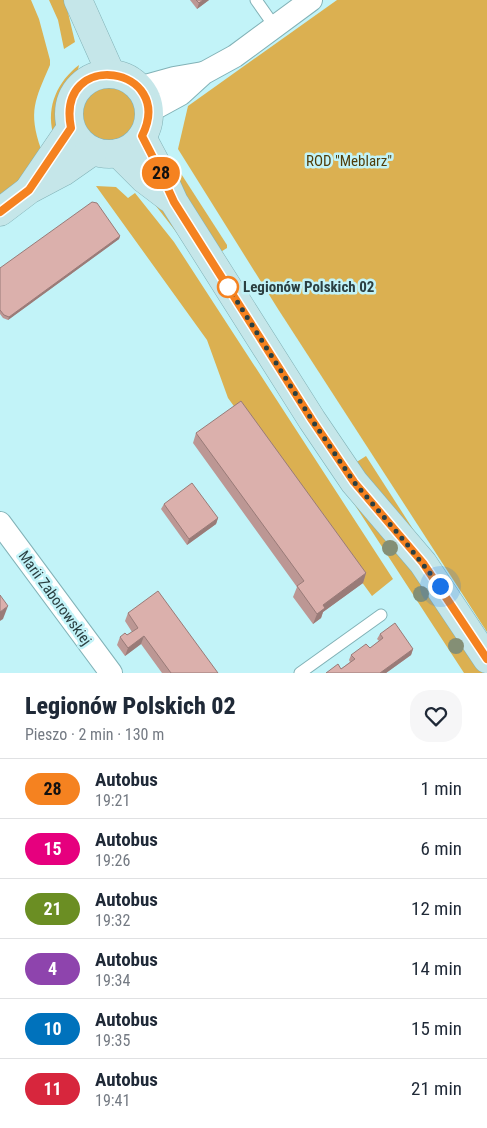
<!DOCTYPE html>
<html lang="pl">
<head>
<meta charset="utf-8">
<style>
  :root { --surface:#fff; --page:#f6f6f7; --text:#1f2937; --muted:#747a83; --line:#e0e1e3 }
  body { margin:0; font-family:"Roboto Condensed",sans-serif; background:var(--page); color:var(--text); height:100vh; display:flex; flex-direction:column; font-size:19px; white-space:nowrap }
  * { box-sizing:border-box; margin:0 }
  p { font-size:16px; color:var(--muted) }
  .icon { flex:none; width:28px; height:28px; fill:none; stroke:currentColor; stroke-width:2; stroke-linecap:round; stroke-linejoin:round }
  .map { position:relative; height:673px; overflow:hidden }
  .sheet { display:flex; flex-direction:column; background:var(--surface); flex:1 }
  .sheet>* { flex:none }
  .badge { padding:0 10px; border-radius:16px; font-size:18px; line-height:32px }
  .you { position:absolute; width:25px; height:25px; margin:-12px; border:4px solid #fff; border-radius:50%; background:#1a73e8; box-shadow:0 0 0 8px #1a73e833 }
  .map>.badge { position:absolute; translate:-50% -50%; box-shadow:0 0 0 2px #fff }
  .round { display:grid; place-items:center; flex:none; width:52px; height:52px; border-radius:20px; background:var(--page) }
  .overview { display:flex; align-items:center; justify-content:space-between; height:85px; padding:0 25px }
  h1 { font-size:24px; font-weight:800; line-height:38px }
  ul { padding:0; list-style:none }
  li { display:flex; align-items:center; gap:15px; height:60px; padding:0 25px; border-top:1px solid var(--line) }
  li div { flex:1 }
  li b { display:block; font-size:19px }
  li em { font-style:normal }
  li .badge { min-width:55px; font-weight:700; text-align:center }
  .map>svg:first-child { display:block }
  .green { fill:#dbb051 }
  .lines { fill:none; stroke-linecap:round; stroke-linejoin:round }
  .lane-casing { stroke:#82b2b7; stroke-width:13 }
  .street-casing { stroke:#82b2b7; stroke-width:24 }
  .secondary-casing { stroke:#82b2b7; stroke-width:29 }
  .lane { stroke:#fff; stroke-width:11 }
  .street { stroke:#fff; stroke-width:22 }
  .secondary { stroke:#c5e6e9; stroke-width:28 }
  .tree { fill:#848f75 }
  .wall { fill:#bc9794 }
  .shaded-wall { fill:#997b78 }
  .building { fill:#dbb0ac; stroke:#997b78 }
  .line-casing { stroke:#fff; stroke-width:11 }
  .line { stroke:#f58220; stroke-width:8 }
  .walk { stroke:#2b3f41; stroke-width:5; stroke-dasharray:0 9 }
  .stop-dot { fill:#fff; stroke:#f58220; stroke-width:2.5 }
  .labels { text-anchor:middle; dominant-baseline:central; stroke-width:5; stroke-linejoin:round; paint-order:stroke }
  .park-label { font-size:15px; fill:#513d0a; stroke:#c2f3f8 }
  .stop-label { font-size:15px; font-weight:bold; fill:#2b3f41; stroke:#c2f3f8; text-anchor:start }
  .street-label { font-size:15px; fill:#2b3f41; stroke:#c2f3f8 }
</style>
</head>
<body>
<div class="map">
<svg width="487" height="673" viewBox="0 0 487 673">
  <rect width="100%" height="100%" fill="#c2f3f8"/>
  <g class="green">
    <path d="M0,0H31L39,19L50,60V65C35,100 28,111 41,149L38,151L43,156L0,199Z"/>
    <path d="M49,0H65L75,42L64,49L58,20Z"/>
    <path d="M337,0H487V632L278,309L178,149L188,106Z"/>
    <path d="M79,65L76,80L69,90L63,101V119L53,133C46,106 58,81 79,65Z"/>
    <circle cx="109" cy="115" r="29"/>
    <path d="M173,165L178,169L227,245V248L219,253L167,169Z"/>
    <path d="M96,186L116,187L128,198L135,193L174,242L393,579L372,596L228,398L207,340Z"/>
    <path d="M144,187L166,213L436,602L483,673H464L184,242L142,188Z"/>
    <path d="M366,456L438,568L352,465Z"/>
  </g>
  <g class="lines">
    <g class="lane-casing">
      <g id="lane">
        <path d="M256,0L275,27"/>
        <path d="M300,673L381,615"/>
      </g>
    </g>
    <g class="street-casing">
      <g id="street">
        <path d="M138,88L174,78L203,73"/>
        <path d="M148,112L181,94L204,73L235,56L311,0"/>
        <path d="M0,523L111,673"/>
      </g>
    </g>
    <g class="secondary-casing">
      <g id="secondary">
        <path d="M78,0L111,74"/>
        <circle cx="109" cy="114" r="40"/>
        <path d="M142,137L159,169L174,202L312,420L354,482L423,563L487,659"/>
        <path d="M118,153L144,179L169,198"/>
        <path d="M30,188L71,128"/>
        <path d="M0,212L29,190L63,172L93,151"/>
      </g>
    </g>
    <use href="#lane" class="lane"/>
    <use href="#street" class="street"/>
    <use href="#secondary" class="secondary"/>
  </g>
  <g class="tree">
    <circle cx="390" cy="548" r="8"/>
    <circle cx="421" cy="594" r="8"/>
    <circle cx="456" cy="646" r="8"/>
  </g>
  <g class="wall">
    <path d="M190,0H209L197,9Z"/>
    <path d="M120,236L119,239L8,320L3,318L0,314V268Z"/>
    <path d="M196,433L366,573L363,583L323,612L321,618L313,624L293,597L297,587L193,443Z"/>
    <path d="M164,504L218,518L216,524L187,545L161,509Z"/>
    <path d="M128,613L218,673H162L141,644L125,656L117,645L120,637L127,635L132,632L125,621Z"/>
    <path d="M380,634L413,649L411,655L386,673H326L341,669L350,662L349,660L351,655L370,648L379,641L377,639Z"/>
  </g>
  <g class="shaded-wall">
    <path d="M203,0H209L197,9L199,3Z"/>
    <path d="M120,236L119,239L8,320L9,317Z"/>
    <path d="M218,518L216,524L187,545L189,539Z"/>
    <path d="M366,573L363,583L323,612L321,618L313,624L317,614L323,605Z"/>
    <path d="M8,606L3,619L0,621V612Z"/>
    <path d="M144,636L141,644L125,656L128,648Z"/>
    <path d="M413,649L411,655L386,673H380Z"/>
  </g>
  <g class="building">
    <path d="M196,0H203L199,3Z"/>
    <path d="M92,202L97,203L120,236L9,317L4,315L0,310V268Z"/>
    <path d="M241,401L366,573L323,605L325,608L317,614L297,586L304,581L196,433Z"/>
    <path d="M192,483L218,518L189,539L164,504Z"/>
    <path d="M158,591L218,673H171L144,636L128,648L120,637L125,633L127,635L138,628L128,613Z"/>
    <path d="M0,595L8,606L0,612Z"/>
    <path d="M395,623L413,649L380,673H326L338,664L341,669L355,659L351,655L366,644L370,648L383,638L380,634Z"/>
  </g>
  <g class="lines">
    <g class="line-casing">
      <path id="line" d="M0,212L29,190L71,128C55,47 177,66 142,136L159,169L174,202L312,420L354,482L423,563L487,659"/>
    </g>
    <use href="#line" class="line"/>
    <path class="walk" d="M228,287L312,420L354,482L406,543L440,586"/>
  </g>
  <circle class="stop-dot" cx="228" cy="287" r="10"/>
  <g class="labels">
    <g class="park-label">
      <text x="349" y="161">ROD "Meblarz"</text>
    </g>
    <g class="stop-label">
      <text x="243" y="287">Legionów Polskich 02</text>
    </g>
    <g class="street-label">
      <text transform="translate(55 598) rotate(54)">Marii Zaborowskiej</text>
    </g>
  </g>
</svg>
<div class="you" style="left:440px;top:586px"></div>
<b class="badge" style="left:161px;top:173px;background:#f58220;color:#111">28</b>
</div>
<section class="sheet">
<div class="overview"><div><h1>Legionów Polskich 02</h1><p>Pieszo · 2 min · 130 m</p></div><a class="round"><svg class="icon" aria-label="heart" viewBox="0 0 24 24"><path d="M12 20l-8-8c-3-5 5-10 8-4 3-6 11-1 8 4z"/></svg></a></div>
<ul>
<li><span class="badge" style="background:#f58220;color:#111">28</span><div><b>Autobus</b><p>19:21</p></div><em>1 min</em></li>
<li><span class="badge" style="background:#e6007e;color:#fff">15</span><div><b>Autobus</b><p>19:26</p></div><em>6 min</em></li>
<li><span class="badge" style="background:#6b8e23;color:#fff">21</span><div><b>Autobus</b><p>19:32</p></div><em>12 min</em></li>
<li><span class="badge" style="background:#8e44ad;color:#fff">4</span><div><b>Autobus</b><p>19:34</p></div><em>14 min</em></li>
<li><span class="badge" style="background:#0072bc;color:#fff">10</span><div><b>Autobus</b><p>19:35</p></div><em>15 min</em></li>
<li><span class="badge" style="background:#d7263d;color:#fff">11</span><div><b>Autobus</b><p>19:41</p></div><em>21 min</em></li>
</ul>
</section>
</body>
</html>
